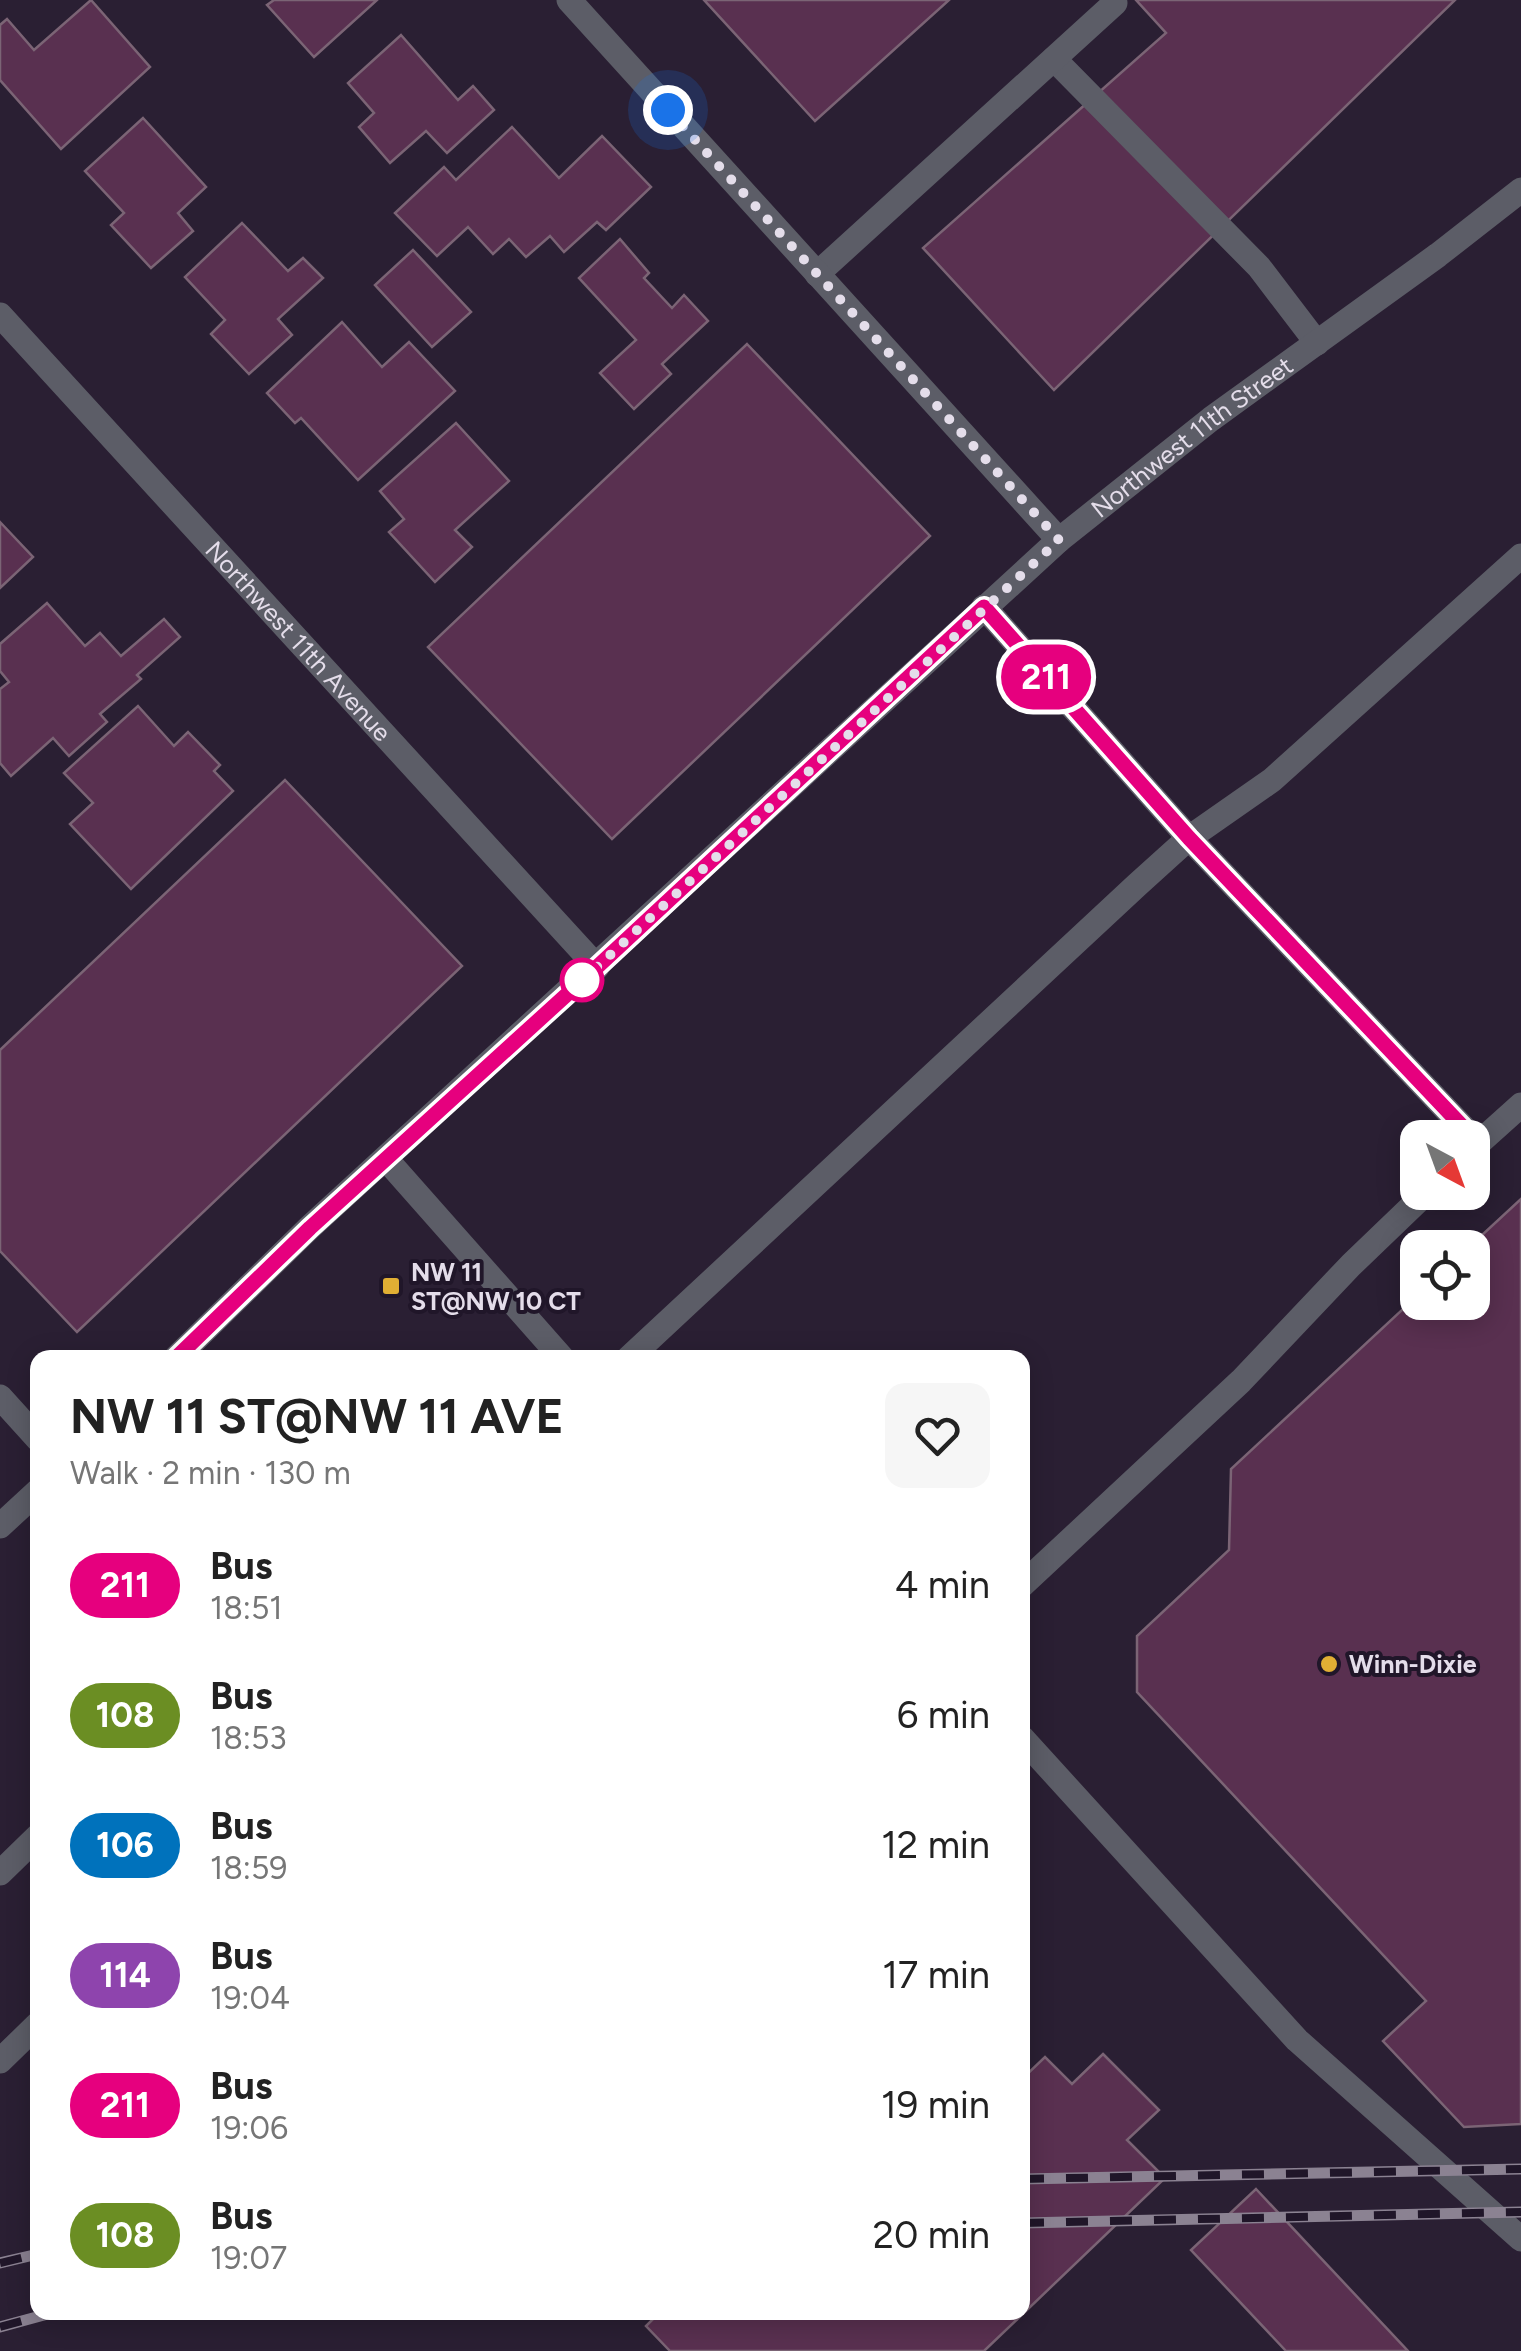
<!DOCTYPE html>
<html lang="en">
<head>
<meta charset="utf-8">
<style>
  :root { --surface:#fff; --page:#f6f6f6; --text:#222; --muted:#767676 }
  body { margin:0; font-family:Figtree,sans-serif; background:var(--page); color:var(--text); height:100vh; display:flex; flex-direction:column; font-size:38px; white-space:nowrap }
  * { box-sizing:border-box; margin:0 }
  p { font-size:32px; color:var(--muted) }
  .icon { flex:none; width:55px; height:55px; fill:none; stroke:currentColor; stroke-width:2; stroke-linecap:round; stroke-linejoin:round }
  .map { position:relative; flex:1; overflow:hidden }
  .details { position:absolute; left:30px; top:1350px; width:1000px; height:970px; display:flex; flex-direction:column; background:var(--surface); border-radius:20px; box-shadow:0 5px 25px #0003 }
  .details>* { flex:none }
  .badge { padding:0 20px; border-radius:32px; font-size:35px; line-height:65px }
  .needle { width:65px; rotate:139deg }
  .buttons { position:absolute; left:1400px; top:1120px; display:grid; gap:20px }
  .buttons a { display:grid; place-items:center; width:90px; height:90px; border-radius:20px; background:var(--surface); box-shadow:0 5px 25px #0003; font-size:50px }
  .you { position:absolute; width:50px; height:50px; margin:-25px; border:8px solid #fff; border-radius:50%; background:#1a73e8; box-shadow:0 0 0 15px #1a73e833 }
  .map>.badge { position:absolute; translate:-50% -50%; box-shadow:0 0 0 5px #fff }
  .round { display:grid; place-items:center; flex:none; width:105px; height:105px; border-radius:20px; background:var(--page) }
  .overview { display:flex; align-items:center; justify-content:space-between; height:170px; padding:0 40px }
  h1 { font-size:48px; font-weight:700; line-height:75px }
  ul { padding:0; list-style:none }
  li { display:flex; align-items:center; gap:30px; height:130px; padding:0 40px }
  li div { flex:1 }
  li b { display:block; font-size:38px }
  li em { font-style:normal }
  li .badge { min-width:110px; font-weight:700; text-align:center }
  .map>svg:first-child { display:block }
  .building { fill:#593050; stroke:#7b6475; stroke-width:2.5 }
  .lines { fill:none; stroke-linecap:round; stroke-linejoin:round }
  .service { stroke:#5c5d67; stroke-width:25 }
  .minor { stroke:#5c5d67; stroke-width:25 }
  .tertiary { stroke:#5c5d67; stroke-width:25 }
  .rail-casing { stroke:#8b8292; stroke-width:11 }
  .rail { stroke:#201629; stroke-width:8; stroke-dasharray:22; stroke-linecap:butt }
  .line-casing { stroke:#fff; stroke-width:22 }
  .line { stroke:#e6007e; stroke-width:15 }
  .walk { stroke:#e4ddea; stroke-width:10; stroke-dasharray:0 18 }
  .stop-dot { fill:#fff; stroke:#e6007e; stroke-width:5 }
  .poi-dot { fill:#e1af34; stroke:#201629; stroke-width:4 }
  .labels { text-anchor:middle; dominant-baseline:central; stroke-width:8; stroke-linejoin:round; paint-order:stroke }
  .street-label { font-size:25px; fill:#e4ddea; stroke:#201629 }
  .poi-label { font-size:25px; font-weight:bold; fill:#e4ddea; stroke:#201629; text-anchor:start }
</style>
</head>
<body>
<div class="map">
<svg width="1521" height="2351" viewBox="0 0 1521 2351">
  <rect width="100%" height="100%" fill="#2a1f33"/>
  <g class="building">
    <path d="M91,0L150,67L61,149L0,80V25L7,19L34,50Z"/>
    <path d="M274,0H377L314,57L267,5Z"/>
    <path d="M704,0H949L815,121Z"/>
    <path d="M1136,0H1455L1054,390L923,248L1166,33Z"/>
    <path d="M401,35L458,100L473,86L494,110L447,153L426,131L390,163L359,127L374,113L348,83Z"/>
    <path d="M143,118L206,187L178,213L193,231L151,268L111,225L124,213L85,171Z"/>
    <path d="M512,127L559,178L602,136L651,187L606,230L597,222L564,252L550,236L526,257L509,239L493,254L468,227L437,256L395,213L444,167L456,180Z"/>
    <path d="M242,223L288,271L303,258L323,278L278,319L292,335L249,374L211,334L225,320L185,277Z"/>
    <path d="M620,239L649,273L644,278L672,308L684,295L708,321L662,364L671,374L634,409L600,373L636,340L579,278Z"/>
    <path d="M413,250L471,312L432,347L375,285Z"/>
    <path d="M342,322L382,367L409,342L455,391L358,480L301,418L295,423L267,393Z"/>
    <path d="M747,344L930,536L612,839L428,647Z"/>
    <path d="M456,423L509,481L455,530L472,547L435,582L389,532L404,519L380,491Z"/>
    <path d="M0,522L33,557L0,588Z"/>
    <path d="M47,603L85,646L100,633L121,656L164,619L180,637L137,675L141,679L100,714L107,722L69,756L53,738L11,776L0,763V689L9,682L0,671V644Z"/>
    <path d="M138,706L174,746L188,732L220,765L214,771L233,791L131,889L70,824L93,803L64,773Z"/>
    <path d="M285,780L462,966L77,1332L0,1251V1050Z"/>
    <path d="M1521,1199V2124L1464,2127L1383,2041L1426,2001L1137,1692V1636L1229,1550L1231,1469L1418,1295V1302H1472V1248H1468Z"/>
    <path d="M1103,2054L1159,2110L1127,2140L1165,2178L984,2351H670L646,2326L660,2312H1022V2079L1045,2057L1072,2084Z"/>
    <path d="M1256,2189L1408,2351H1286L1191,2250Z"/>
  </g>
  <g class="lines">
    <g class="service">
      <path d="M1054,59L1259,267L1317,343"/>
      <path d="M817,274L1115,3"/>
      <path d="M984,607L1189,838L1478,1143"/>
      <path d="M1472,1149L1521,1105"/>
      <path d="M386,1159L562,1358"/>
      <path d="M629,1358L1137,885L1189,838L1272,780L1521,556"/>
      <path d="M1022,1585L1241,1381L1351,1265L1427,1192"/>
      <path d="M1022,1738L1297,2040L1521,2239"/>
      <path d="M0,1873L38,1836"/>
      <path d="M0,2061L38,2024"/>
    </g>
    <g class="minor">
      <path d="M569,0L1059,540"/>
      <path id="s1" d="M0,315L597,967"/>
      <path d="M0,1397L38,1439"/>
    </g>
    <g class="tertiary">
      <path id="s2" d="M176,1358L309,1228L1059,540L1211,419L1438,255L1521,190"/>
      <path d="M0,1526L38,1491"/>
    </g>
    <g class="rail-casing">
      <g id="rail">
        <path d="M1022,2179L1521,2169"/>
        <path d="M1022,2223L1521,2212"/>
        <path d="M0,2263L38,2254"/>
        <path d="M0,2327L55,2312"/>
      </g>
    </g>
    <use href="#rail" class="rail"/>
  </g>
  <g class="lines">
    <g class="line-casing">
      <path id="line" d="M176,1358L310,1228L596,968L984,607L1189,838L1478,1143L1472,1149"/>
    </g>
    <use href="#line" class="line"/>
    <path class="walk" d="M582,980L570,992L1059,540L668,110"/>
  </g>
  <circle class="stop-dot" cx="582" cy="980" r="20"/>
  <g class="poi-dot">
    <rect x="381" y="1276" width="20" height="20" rx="5"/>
    <circle cx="1329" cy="1664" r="10"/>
  </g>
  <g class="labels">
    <g class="street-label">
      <text stroke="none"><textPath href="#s2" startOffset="1372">Northwest 11th Street</textPath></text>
      <text stroke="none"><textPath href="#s1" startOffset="442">Northwest 11th Avenue</textPath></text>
    </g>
    <g class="poi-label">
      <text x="411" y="1272">NW 11<tspan x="411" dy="29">ST@NW 10 CT</tspan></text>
      <text x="1349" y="1664">Winn-Dixie</text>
    </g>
  </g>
</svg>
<div class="buttons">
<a><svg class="needle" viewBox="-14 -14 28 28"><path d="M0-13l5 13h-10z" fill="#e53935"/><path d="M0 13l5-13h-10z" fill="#767676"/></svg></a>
<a><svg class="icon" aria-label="locate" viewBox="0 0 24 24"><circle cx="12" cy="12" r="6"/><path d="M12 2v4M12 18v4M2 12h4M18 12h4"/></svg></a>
</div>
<div class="you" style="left:668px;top:110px"></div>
<b class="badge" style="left:1046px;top:677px;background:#e6007e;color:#fff">211</b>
<section class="details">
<div class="overview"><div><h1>NW 11 ST@NW 11 AVE</h1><p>Walk · 2 min · 130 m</p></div><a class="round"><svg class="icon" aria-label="heart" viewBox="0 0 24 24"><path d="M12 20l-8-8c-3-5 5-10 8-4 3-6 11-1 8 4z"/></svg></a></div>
<ul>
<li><span class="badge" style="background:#e6007e;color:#fff">211</span><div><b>Bus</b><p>18:51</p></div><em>4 min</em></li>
<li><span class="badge" style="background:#6b8e23;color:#fff">108</span><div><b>Bus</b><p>18:53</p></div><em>6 min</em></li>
<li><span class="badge" style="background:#0072bc;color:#fff">106</span><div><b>Bus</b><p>18:59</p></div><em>12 min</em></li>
<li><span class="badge" style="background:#8e44ad;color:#fff">114</span><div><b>Bus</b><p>19:04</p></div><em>17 min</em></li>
<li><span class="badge" style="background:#e6007e;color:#fff">211</span><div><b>Bus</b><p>19:06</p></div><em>19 min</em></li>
<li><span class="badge" style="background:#6b8e23;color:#fff">108</span><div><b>Bus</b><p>19:07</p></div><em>20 min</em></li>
</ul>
</section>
</div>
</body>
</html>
